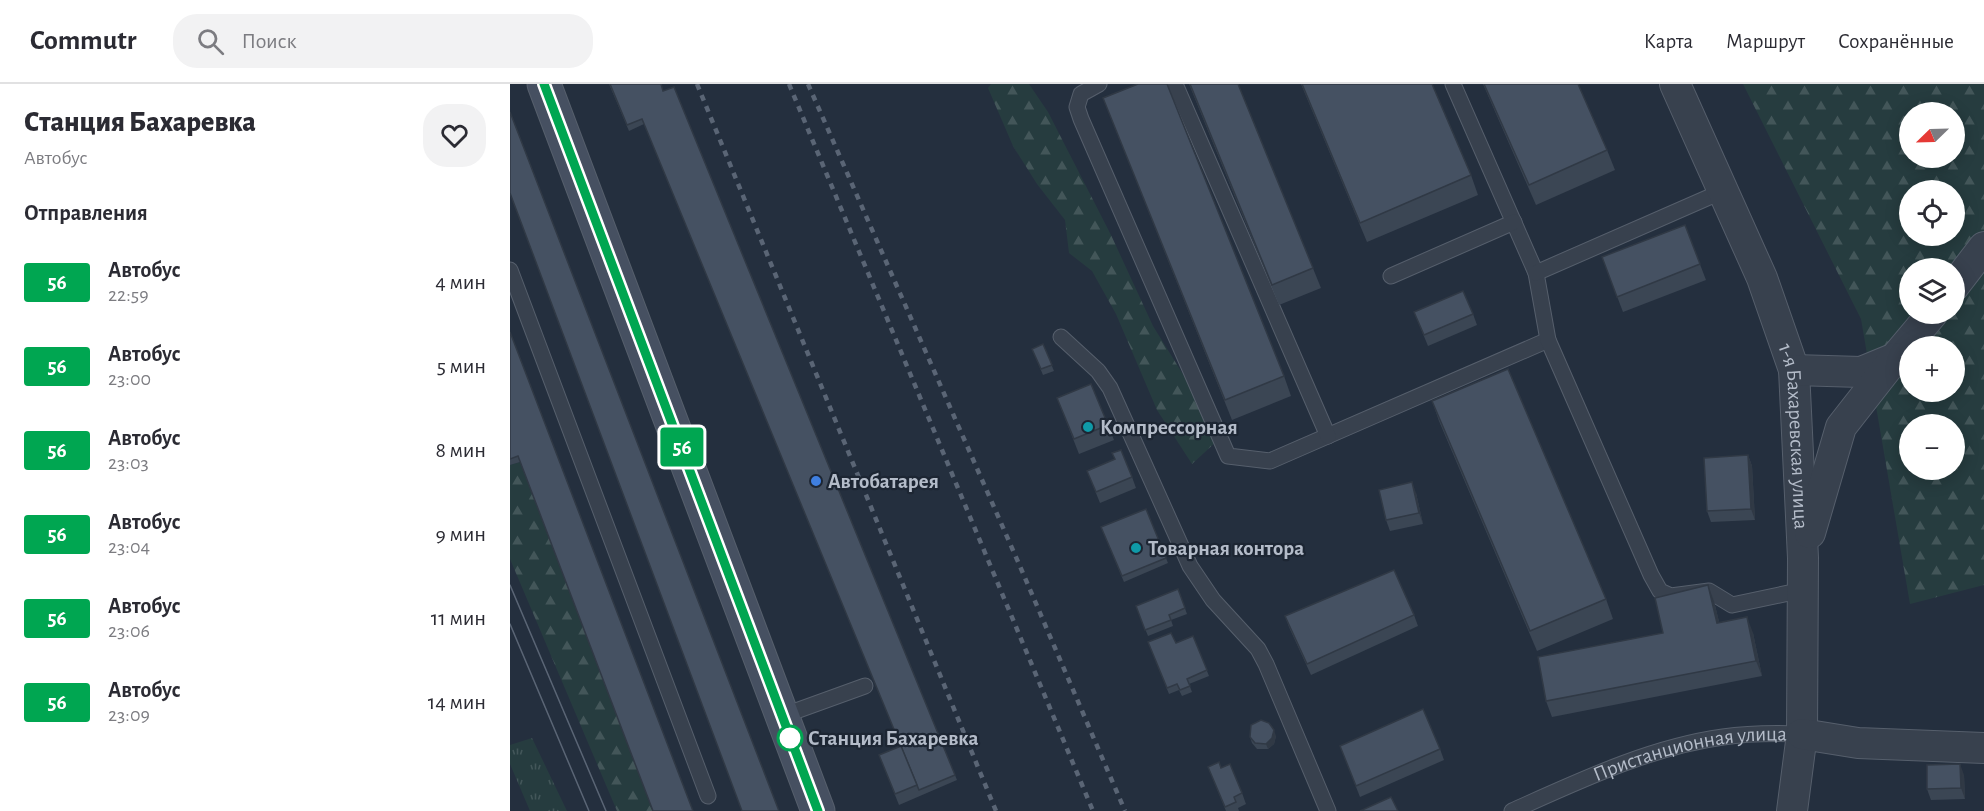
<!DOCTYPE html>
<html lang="ru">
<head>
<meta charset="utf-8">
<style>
  :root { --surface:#fff; --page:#f2f2f3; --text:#2b2b33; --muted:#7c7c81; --line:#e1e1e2 }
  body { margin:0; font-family:"Alegreya Sans",sans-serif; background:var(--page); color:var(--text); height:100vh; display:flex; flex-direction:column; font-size:22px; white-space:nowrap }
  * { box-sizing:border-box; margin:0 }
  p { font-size:20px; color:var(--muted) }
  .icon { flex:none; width:33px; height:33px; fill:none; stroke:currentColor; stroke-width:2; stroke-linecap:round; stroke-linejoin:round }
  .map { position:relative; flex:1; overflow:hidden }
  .details { display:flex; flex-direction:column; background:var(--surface); width:510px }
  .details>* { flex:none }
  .badge { padding:0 12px; border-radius:4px; font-size:21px; line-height:39px }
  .needle { width:39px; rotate:247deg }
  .buttons { position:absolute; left:1389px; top:18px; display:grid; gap:12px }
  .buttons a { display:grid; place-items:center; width:66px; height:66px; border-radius:50%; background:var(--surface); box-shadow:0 3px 15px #0003; font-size:30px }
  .map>.badge { position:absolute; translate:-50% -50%; box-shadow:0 0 0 3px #fff }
  h2 { padding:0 24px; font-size:22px; line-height:54px }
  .round { display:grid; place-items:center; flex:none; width:63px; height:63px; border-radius:24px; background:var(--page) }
  .head { display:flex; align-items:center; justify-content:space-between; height:102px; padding:0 24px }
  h1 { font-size:28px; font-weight:800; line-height:45px }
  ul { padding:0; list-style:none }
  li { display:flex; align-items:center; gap:18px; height:84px; padding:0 24px }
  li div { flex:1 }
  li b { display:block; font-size:22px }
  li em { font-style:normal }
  li .badge { min-width:66px; font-weight:700; text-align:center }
  header { display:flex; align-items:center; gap:36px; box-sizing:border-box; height:84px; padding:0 30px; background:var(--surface); border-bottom:2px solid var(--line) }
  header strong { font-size:28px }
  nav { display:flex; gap:33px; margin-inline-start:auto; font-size:21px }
  .search { width:420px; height:54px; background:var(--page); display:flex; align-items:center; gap:15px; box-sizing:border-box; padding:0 21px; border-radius:24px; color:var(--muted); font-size:22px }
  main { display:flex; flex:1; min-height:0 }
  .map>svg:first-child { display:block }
  .grass { fill:url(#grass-tufts) }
  .forest { fill:url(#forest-firs); fill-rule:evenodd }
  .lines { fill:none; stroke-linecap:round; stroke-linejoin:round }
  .service-casing { stroke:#565f6c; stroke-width:17 }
  .minor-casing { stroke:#565f6c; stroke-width:32 }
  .secondary-casing { stroke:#565f6c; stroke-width:35 }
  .service { stroke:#38414e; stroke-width:15 }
  .minor { stroke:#38414e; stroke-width:30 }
  .secondary { stroke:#465061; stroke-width:33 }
  .tram { stroke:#5a6575; stroke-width:1.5 }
  .rail { stroke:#5a6575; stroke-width:4.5; stroke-dasharray:6 6; stroke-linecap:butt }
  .wall { fill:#3b4654 }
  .shaded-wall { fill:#303945 }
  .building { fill:#455162; stroke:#303945; stroke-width:1.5 }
  .line-casing { stroke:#fff; stroke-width:14 }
  .line { stroke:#00a651; stroke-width:9 }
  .culture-dot { fill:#0f9aa8; stroke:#1d2633; stroke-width:2 }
  .shop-dot { fill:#3f7fe0; stroke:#1d2633; stroke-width:2 }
  .stop-dot { fill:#fff; stroke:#00a651; stroke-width:3 }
  .labels { text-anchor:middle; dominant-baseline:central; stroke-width:4.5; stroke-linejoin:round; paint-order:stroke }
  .poi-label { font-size:21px; font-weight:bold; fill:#b4bcc9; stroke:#1d2633; text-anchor:start }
  .street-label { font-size:21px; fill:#b4bcc9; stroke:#1d2633 }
  .stop-label { font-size:21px; font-weight:bold; fill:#b4bcc9; stroke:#1d2633; text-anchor:start }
</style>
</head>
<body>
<header>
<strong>Commutr</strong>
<div class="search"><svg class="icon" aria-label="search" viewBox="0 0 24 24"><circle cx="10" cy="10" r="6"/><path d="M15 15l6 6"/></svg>Поиск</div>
<nav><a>Карта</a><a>Маршрут</a><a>Сохранённые</a></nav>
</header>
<main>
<section class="details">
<div class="head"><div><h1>Станция Бахаревка</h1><p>Автобус</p></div><a class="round"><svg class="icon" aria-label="heart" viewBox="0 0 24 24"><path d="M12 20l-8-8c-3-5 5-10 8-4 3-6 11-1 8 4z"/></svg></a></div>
<h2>Отправления</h2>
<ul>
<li><span class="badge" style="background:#00a651;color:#fff">56</span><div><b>Автобус</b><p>22:59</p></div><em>4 мин</em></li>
<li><span class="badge" style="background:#00a651;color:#fff">56</span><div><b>Автобус</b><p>23:00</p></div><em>5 мин</em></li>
<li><span class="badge" style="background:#00a651;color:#fff">56</span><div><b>Автобус</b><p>23:03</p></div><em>8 мин</em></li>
<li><span class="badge" style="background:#00a651;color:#fff">56</span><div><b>Автобус</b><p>23:04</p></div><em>9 мин</em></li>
<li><span class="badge" style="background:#00a651;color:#fff">56</span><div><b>Автобус</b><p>23:06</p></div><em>11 мин</em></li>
<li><span class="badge" style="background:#00a651;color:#fff">56</span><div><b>Автобус</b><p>23:09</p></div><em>14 мин</em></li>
</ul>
</section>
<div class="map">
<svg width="1474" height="727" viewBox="0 0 1474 727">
  <defs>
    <pattern id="grass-tufts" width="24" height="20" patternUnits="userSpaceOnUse" patternTransform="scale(1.5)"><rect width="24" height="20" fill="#263c3f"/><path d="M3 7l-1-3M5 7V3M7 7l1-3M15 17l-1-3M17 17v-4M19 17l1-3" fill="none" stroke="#435659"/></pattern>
    <pattern id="forest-firs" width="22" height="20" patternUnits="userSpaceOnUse" patternTransform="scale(1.5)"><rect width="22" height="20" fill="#263c3f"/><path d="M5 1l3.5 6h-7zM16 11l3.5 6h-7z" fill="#435659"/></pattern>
  </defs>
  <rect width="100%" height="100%" fill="#242f3e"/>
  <path class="grass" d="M22,654L57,727H20L0,680V661Z"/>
  <g class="forest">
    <path d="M481,0H519L538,28L601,151L643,242L674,292L692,299L707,357L682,380L647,326L606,230L582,187L559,169L555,136L527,100L503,62L478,4Z"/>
    <path d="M1233,0H1474V501L1400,520L1351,235ZM1400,28H1444V74H1400ZM1400,106H1444V152H1400ZM1400,184H1444V230H1400ZM1400,262H1444V308H1400ZM1400,340H1444V386H1400Z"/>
    <path d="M10,378L143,727H107L0,475V381Z"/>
  </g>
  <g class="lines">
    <g class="service-casing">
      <g id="service">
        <path d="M589,0L571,10L567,23L571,35L718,372L760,377L1038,256"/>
        <path d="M665,0L818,352"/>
        <path d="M943,0L1026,189L1038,256L1141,491L1150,507L1161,512L1199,507L1222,521L1293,506"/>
        <path d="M0,186L198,712"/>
        <path d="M1026,189L1213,107"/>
        <path d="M881,192L1004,138"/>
        <path d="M551,253L588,287L600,304L680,482L703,516L748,565L756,580L818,727"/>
        <path d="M272,632L355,602"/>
        <path id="s1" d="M1002,727C1069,697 1140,663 1213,653C1239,649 1265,649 1292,650"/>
      </g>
    </g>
    <g class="minor-casing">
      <g id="minor">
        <path id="s2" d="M1165,0L1252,194L1284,286L1293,474L1292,650L1282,727"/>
        <path d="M1444,202L1474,163"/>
        <path d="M1284,286L1351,288L1385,274L1422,230"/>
        <path d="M1300,449L1331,343L1385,274"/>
        <path d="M1292,650L1348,659L1474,664"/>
      </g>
    </g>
    <g class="secondary-casing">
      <path id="secondary" d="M34,0L308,727"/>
    </g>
    <use href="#service" class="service"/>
    <use href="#minor" class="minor"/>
    <use href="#secondary" class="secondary"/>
    <g class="tram">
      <path d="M0,501L96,727"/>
      <path d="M0,540L79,727"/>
    </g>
    <g class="rail">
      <path d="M187,0L486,727"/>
      <path d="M279,0L583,727"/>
      <path d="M298,0L509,480L615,727"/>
    </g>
  </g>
  <g class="wall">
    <path d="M99,0L153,7L164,3L447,696L389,721L369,671L391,662L134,40L119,47Z"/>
    <path d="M679,0H728L811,204L769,221Z"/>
    <path d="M791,0H922L961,91L968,111L857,158Z"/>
    <path d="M973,0H1068L1097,66L1105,86L1026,121Z"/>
    <path d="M593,14L774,292L781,312L722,336Z"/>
    <path d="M1175,141L1196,196L1113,228L1092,173Z"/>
    <path d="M904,228L963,230L967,241L918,262Z"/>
    <path d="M0,248L10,378L0,381Z"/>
    <path d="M533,260L544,287L533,291L522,265Z"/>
    <path d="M547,314L598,341L604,356L569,370Z"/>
    <path d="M922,317L1096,515L1103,535L1027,567L929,337Z"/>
    <path d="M1238,371L1242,382L1245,436L1201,438L1197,427Z"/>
    <path d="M577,387L622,393L626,404L590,419Z"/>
    <path d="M906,409L913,440L880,447L876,436Z"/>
    <path d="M636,425L658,479L614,498L591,443Z"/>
    <path d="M1198,501L1204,517L1209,538L1243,549L1252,592L1042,633L1036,617L1153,549Z"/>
    <path d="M668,505L677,530L661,536L663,542L638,552L626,522Z"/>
    <path d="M904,531L908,542L801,591L779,543L775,532Z"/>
    <path d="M683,552L699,592L679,600L682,608L672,612L669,606L659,610L638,558L666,559Z"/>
    <path d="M766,652L764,660L758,665H747L742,659L740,653Z"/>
    <path d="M830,662L930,665L934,676L850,713Z"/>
    <path d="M698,683L711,684L732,709L736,720L728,724L729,727H716Z"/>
    <path d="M1454,691L1455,715L1421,716L1417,705Z"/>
  </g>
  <g class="shaded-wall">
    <path d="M1238,371L1242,382L1245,436L1241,425Z"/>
    <path d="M902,398L906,409L913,440L909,429Z"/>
    <path d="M1198,501L1204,517L1213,554L1207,539Z"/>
    <path d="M1237,533L1243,549L1252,592L1246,577Z"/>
    <path d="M764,646L766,652L764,660L758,665L756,660Z"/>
    <path d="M1450,680L1454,691L1455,715L1451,704Z"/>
  </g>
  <g class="building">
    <path d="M100,0H151L153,7L164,3L445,691L409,706L132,35L117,41Z"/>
    <path d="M628,0H657L774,292L715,316L593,14Z"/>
    <path d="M680,0H728L803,184L762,201Z"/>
    <path d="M792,0H922L961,91L850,139Z"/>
    <path d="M974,0H1068L1097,66L1019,101Z"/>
    <path d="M0,28L269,727H232L0,109Z"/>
    <path d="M1175,141L1190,180L1107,213L1092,173Z"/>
    <path d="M953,207L963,230L914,251L904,228Z"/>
    <path d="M0,248L183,727H143L8,372L0,375Z"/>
    <path d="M533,260L542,281L531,285L522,265Z"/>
    <path d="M998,285L1096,515L1020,547L922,317Z"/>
    <path d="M581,300L598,341L564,355L547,314Z"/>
    <path d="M611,366L622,393L586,408L577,387L605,375L602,369Z"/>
    <path d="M1238,371L1241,425L1197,427L1194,374Z"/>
    <path d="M902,398L909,429L876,436L869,406Z"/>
    <path d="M636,425L656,474L612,492L591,443Z"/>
    <path d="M884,486L904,531L797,580L775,532Z"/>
    <path d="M1198,501L1207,539L1237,533L1246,577L1036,617L1028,573L1153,549L1145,514Z"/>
    <path d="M668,505L675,524L659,531L661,536L635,546L626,522Z"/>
    <path d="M661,549L666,559L683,552L697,586L677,595L680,602L670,606L667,600L657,604L638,558Z"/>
    <path d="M913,625L930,665L846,702L830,662Z"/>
    <path d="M751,636L759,639L764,646L762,654L756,660L745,659L740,653L741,641Z"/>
    <path d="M391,662L407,701L385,710L369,671Z"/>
    <path d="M709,678L711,684L720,680L732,709L724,713L726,718L715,723L698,683Z"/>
    <path d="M1450,680L1451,704L1417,705V681Z"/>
    <path d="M881,713L888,727H850Z"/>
  </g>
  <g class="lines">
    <g class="line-casing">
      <path id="line" d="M34,0L308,727"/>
    </g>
    <use href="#line" class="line"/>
  </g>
  <g class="culture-dot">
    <circle cx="578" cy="343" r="6"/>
    <circle cx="626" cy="464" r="6"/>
  </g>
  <circle class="shop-dot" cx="306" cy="397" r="6"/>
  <circle class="stop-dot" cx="280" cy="654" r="12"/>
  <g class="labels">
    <g class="poi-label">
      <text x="590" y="343">Компрессорная</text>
      <text x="318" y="397">Автобатарея</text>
      <text x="638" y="464">Товарная контора</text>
    </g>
    <g class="street-label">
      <text stroke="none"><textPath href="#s2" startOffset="376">1-я Бахаревская улица</textPath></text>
      <text stroke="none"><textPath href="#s1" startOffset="189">Пристанционная улица</textPath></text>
    </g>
    <g class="stop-label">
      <text x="298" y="654">Станция Бахаревка</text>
    </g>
  </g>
</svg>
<div class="buttons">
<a><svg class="needle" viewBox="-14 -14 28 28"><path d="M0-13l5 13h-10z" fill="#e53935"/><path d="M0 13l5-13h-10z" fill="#7c7c81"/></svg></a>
<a><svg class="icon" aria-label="locate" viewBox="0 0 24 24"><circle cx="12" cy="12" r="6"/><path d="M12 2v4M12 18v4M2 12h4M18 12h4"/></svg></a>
<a><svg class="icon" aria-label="layers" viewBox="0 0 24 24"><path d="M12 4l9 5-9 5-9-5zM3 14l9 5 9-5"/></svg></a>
<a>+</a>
<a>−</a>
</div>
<b class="badge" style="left:172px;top:363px;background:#00a651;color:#fff">56</b>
</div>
</main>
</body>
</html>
